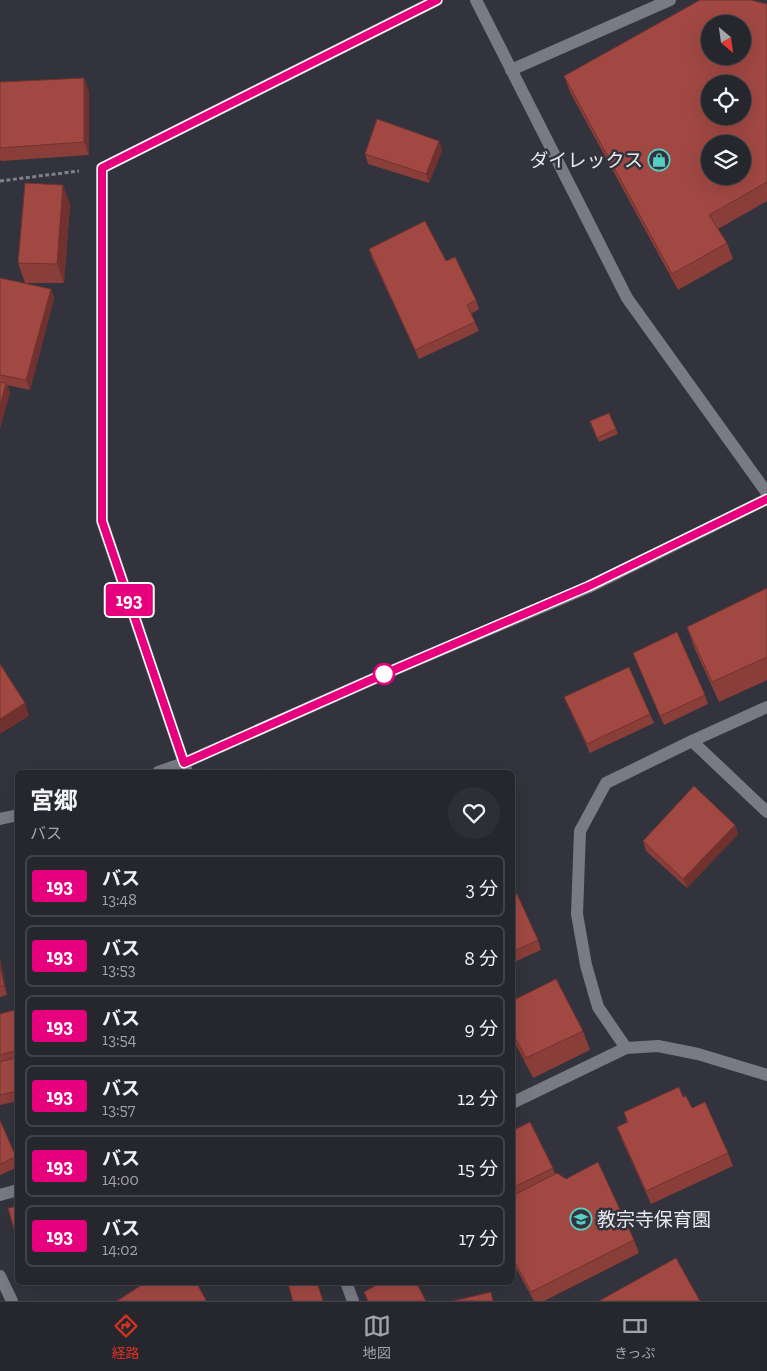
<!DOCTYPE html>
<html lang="ja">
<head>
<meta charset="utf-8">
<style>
  :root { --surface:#26262d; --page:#2e2e35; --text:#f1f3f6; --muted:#a4a5aa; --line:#424349; --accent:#d93025 }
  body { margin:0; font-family:"Zilla Slab","Noto Sans JP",serif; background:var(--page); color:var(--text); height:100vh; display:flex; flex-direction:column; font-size:19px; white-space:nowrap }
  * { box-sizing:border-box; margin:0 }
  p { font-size:16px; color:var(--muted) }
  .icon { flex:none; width:28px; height:28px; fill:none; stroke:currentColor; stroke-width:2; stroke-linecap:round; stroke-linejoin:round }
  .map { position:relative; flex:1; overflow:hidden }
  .sheet { position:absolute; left:15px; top:770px; width:500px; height:515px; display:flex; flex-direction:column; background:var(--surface); border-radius:8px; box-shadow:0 5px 20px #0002,0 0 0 1px var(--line) }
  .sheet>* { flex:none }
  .badge { padding:0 10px; border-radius:4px; font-size:18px; line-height:32px }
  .needle { width:32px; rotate:151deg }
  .controls { position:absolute; left:701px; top:15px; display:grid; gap:10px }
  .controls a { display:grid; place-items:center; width:50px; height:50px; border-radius:50%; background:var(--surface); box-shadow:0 5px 20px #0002,0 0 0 1px var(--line); font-size:25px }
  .map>.badge { position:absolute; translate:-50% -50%; box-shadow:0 0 0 2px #fff }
  .round { display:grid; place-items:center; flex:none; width:52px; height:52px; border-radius:26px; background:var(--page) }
  .summary { display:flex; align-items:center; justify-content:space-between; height:85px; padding:0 15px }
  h1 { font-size:24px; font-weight:700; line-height:38px }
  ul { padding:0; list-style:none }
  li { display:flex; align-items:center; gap:15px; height:62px; margin:0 10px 8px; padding:0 5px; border:2px solid var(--line); border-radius:8px }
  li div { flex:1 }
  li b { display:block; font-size:19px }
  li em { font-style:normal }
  li .badge { min-width:55px; font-weight:700; text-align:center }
  .menu { display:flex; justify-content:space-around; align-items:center; height:70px; border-top:1px solid var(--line); background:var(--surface); font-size:14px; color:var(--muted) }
  .menu a { display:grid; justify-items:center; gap:2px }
  .menu .selected { color:var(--accent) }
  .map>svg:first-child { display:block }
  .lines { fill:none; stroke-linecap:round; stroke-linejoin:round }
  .path { stroke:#808189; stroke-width:3; stroke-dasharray:4 2.5; stroke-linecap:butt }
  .minor { stroke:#787a84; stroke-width:12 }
  .wall { fill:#8a3e3a }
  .shaded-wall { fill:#71322f }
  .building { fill:#a14843; stroke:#71322f; fill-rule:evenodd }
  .line-casing { stroke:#fff; stroke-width:11 }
  .line { stroke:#e6007e; stroke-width:8 }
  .stop-dot { fill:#fff; stroke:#e6007e; stroke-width:2.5 }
  .labels { text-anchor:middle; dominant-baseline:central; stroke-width:5; stroke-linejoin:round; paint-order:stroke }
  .poi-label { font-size:19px; fill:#e8e9ef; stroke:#32333c; text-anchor:end }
</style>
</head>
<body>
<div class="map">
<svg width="767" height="1301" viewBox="0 0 767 1301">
  <rect width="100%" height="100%" fill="#32333c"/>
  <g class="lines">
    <path class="path" d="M0,181L79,171"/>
    <g class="minor">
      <path d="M476,0L627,298L767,493"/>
      <path d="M511,70L670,0"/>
      <path d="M692,741L767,812"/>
      <path d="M158,772L184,763L382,675L589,587L767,499"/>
      <path d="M187,772L102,521V168L437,0"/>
      <path d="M0,819L18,815"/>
      <path d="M626,1048L598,1007L586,965L577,914L580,831L606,783L692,741L767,707"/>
      <path d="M512,1103L626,1048L658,1046L698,1054L767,1075"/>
      <path d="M0,1195L18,1190"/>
      <path d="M0,1276L12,1301"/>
      <path d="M346,1282L353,1301"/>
    </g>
  </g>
  <g class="wall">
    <path d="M767,4V201L718,229L727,243L733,259L678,290L570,92L564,76Z"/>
    <path d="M0,82L89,91V155L1,161L0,159Z"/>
    <path d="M442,150L429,183L368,164L365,154Z"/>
    <path d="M70,204L64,283H25L18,263Z"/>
    <path d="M369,249L446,261L476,300L479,309L471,314L479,331L419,359L372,258Z"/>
    <path d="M0,278L51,289L54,298L30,390L7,385L10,392L0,428Z"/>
    <path d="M590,421L616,429L618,434L599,442Z"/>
    <path d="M767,588V680L719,702L694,647L687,627Z"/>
    <path d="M633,653L705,695L708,704L664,725Z"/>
    <path d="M564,697L650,714L654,723L590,753L568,706Z"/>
    <path d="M735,825L738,834L687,888L646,851L643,841Z"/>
    <path d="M512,896L538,940L541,950L512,963Z"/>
    <path d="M0,959L7,995L0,997Z"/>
    <path d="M512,1001L583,1031L590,1050L533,1078L512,1037Z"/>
    <path d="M18,1009V1101L0,1105V1014Z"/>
    <path d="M683,1097L728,1153L733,1166L651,1204L622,1140L617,1127L627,1123L624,1112Z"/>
    <path d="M0,1120L18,1161V1167L0,1175Z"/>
    <path d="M512,1131L553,1168L555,1174L634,1240L639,1253L544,1301H534L512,1261Z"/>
  </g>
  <g class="shaded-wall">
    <path d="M84,78L89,91V155L84,142Z"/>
    <path d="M439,141L442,150L429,183L426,174Z"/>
    <path d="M63,185L70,204L64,283L57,264Z"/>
    <path d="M51,289L54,298L30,390L26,380Z"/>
    <path d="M6,383L10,392L0,428V406Z"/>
    <path d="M25,703L29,716L0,734V719Z"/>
    <path d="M735,825L738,834L687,888L683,879Z"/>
    <path d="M0,959L7,995L4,986L0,966Z"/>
  </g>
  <g class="building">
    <path d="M700,0H750L767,4V182L709,215L727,243L672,274L564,76ZM710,24H742V56H710ZM710,84H742V116H710ZM710,144H742V176H710Z"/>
    <path d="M84,78V142L0,148V82Z"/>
    <path d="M377,119L439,141L426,174L365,154Z"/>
    <path d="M25,183L63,185L57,264L18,263Z"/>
    <path d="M425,221L446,261L455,257L476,300L467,305L475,322L415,350L369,249Z"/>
    <path d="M0,278L51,289L26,380L0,375Z"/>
    <path d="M0,382L6,383L0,406Z"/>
    <path d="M609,413L616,429L597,438L590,421Z"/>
    <path d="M767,588V657L712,682L687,627Z"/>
    <path d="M677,632L705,695L660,716L633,653Z"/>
    <path d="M0,664L25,703L0,719Z"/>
    <path d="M629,667L650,714L587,744L564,697Z"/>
    <path d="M265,769L266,772H258Z"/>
    <path d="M694,786L735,825L683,879L643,841Z"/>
    <path d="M517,894L538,940L512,952V896Z"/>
    <path d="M0,966L4,986H0Z"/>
    <path d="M556,979L583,1031L526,1058L512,1032V1001Z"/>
    <path d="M18,1009V1050L0,1055V1014Z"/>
    <path d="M18,1057V1091L0,1095V1062Z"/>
    <path d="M679,1087L683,1097L686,1096L692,1108L705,1102L728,1153L646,1191L617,1127L628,1122L624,1112Z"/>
    <path d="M0,1120L16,1157L0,1164Z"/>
    <path d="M530,1122L553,1168L512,1188V1131Z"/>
    <path d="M598,1162L634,1240L531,1292L512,1257V1196L557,1173L566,1179Z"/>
    <path d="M18,1206V1244L8,1208Z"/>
    <path d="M676,1258L700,1301H599Z"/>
    <path d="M146,1282H196L206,1300L205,1301H117Z"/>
    <path d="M291,1282H317L323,1301H293L288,1284Z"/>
    <path d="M382,1282H416L426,1301H368L364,1292Z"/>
    <path d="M491,1292L493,1301H453Z"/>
  </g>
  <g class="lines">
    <g class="line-casing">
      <path id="line" d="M437,0L102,168V521L184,763L382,675L589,586L767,499"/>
    </g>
    <use href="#line" class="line"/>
  </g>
  <defs>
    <g id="shop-ring" transform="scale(1.125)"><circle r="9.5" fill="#32333c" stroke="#56cec3" stroke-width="1.5"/><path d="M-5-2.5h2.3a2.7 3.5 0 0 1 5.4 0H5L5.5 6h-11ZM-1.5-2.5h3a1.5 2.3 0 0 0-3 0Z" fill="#56cec3"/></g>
    <g id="school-ring" transform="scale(1.125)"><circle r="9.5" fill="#32333c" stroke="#56cec3" stroke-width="1.5"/><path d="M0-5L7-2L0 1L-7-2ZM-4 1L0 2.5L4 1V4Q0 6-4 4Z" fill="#56cec3"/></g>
  </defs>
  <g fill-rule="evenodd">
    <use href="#shop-ring" x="659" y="160"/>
    <use href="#school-ring" x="581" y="1219"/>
  </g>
  <circle class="stop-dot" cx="384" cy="674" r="10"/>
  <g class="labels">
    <g class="poi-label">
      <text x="643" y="160">ダイレックス</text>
      <text x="597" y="1219" text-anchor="start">教宗寺保育園</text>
    </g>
  </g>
</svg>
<div class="controls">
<a><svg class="needle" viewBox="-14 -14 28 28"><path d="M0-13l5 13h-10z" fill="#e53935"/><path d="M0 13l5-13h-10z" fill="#a4a5aa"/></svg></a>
<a><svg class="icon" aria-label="locate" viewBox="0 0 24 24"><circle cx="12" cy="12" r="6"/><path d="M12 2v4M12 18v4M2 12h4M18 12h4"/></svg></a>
<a><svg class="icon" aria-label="layers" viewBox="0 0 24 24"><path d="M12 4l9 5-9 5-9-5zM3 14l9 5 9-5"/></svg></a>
</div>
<b class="badge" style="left:129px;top:600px;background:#e6007e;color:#fff">193</b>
<section class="sheet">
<div class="summary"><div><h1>宮郷</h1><p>バス</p></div><a class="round"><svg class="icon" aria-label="heart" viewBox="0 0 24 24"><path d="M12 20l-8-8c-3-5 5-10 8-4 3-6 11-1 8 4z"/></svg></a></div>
<ul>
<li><span class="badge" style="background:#e6007e;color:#fff">193</span><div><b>バス</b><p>13:48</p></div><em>3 分</em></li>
<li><span class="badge" style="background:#e6007e;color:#fff">193</span><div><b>バス</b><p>13:53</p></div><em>8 分</em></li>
<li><span class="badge" style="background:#e6007e;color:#fff">193</span><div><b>バス</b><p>13:54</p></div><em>9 分</em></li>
<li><span class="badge" style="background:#e6007e;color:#fff">193</span><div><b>バス</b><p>13:57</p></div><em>12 分</em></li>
<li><span class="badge" style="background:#e6007e;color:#fff">193</span><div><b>バス</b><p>14:00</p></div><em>15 分</em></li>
<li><span class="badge" style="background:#e6007e;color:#fff">193</span><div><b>バス</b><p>14:02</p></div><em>17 分</em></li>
</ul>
</section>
</div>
<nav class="menu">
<a class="selected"><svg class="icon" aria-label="directions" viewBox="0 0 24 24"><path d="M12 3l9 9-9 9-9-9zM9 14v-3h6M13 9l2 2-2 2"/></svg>経路</a>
<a><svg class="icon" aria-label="map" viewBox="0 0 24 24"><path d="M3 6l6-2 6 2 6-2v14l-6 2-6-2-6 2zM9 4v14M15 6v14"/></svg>地図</a>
<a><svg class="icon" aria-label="tickets" viewBox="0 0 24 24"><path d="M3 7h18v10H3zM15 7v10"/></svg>きっぷ</a>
</nav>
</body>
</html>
